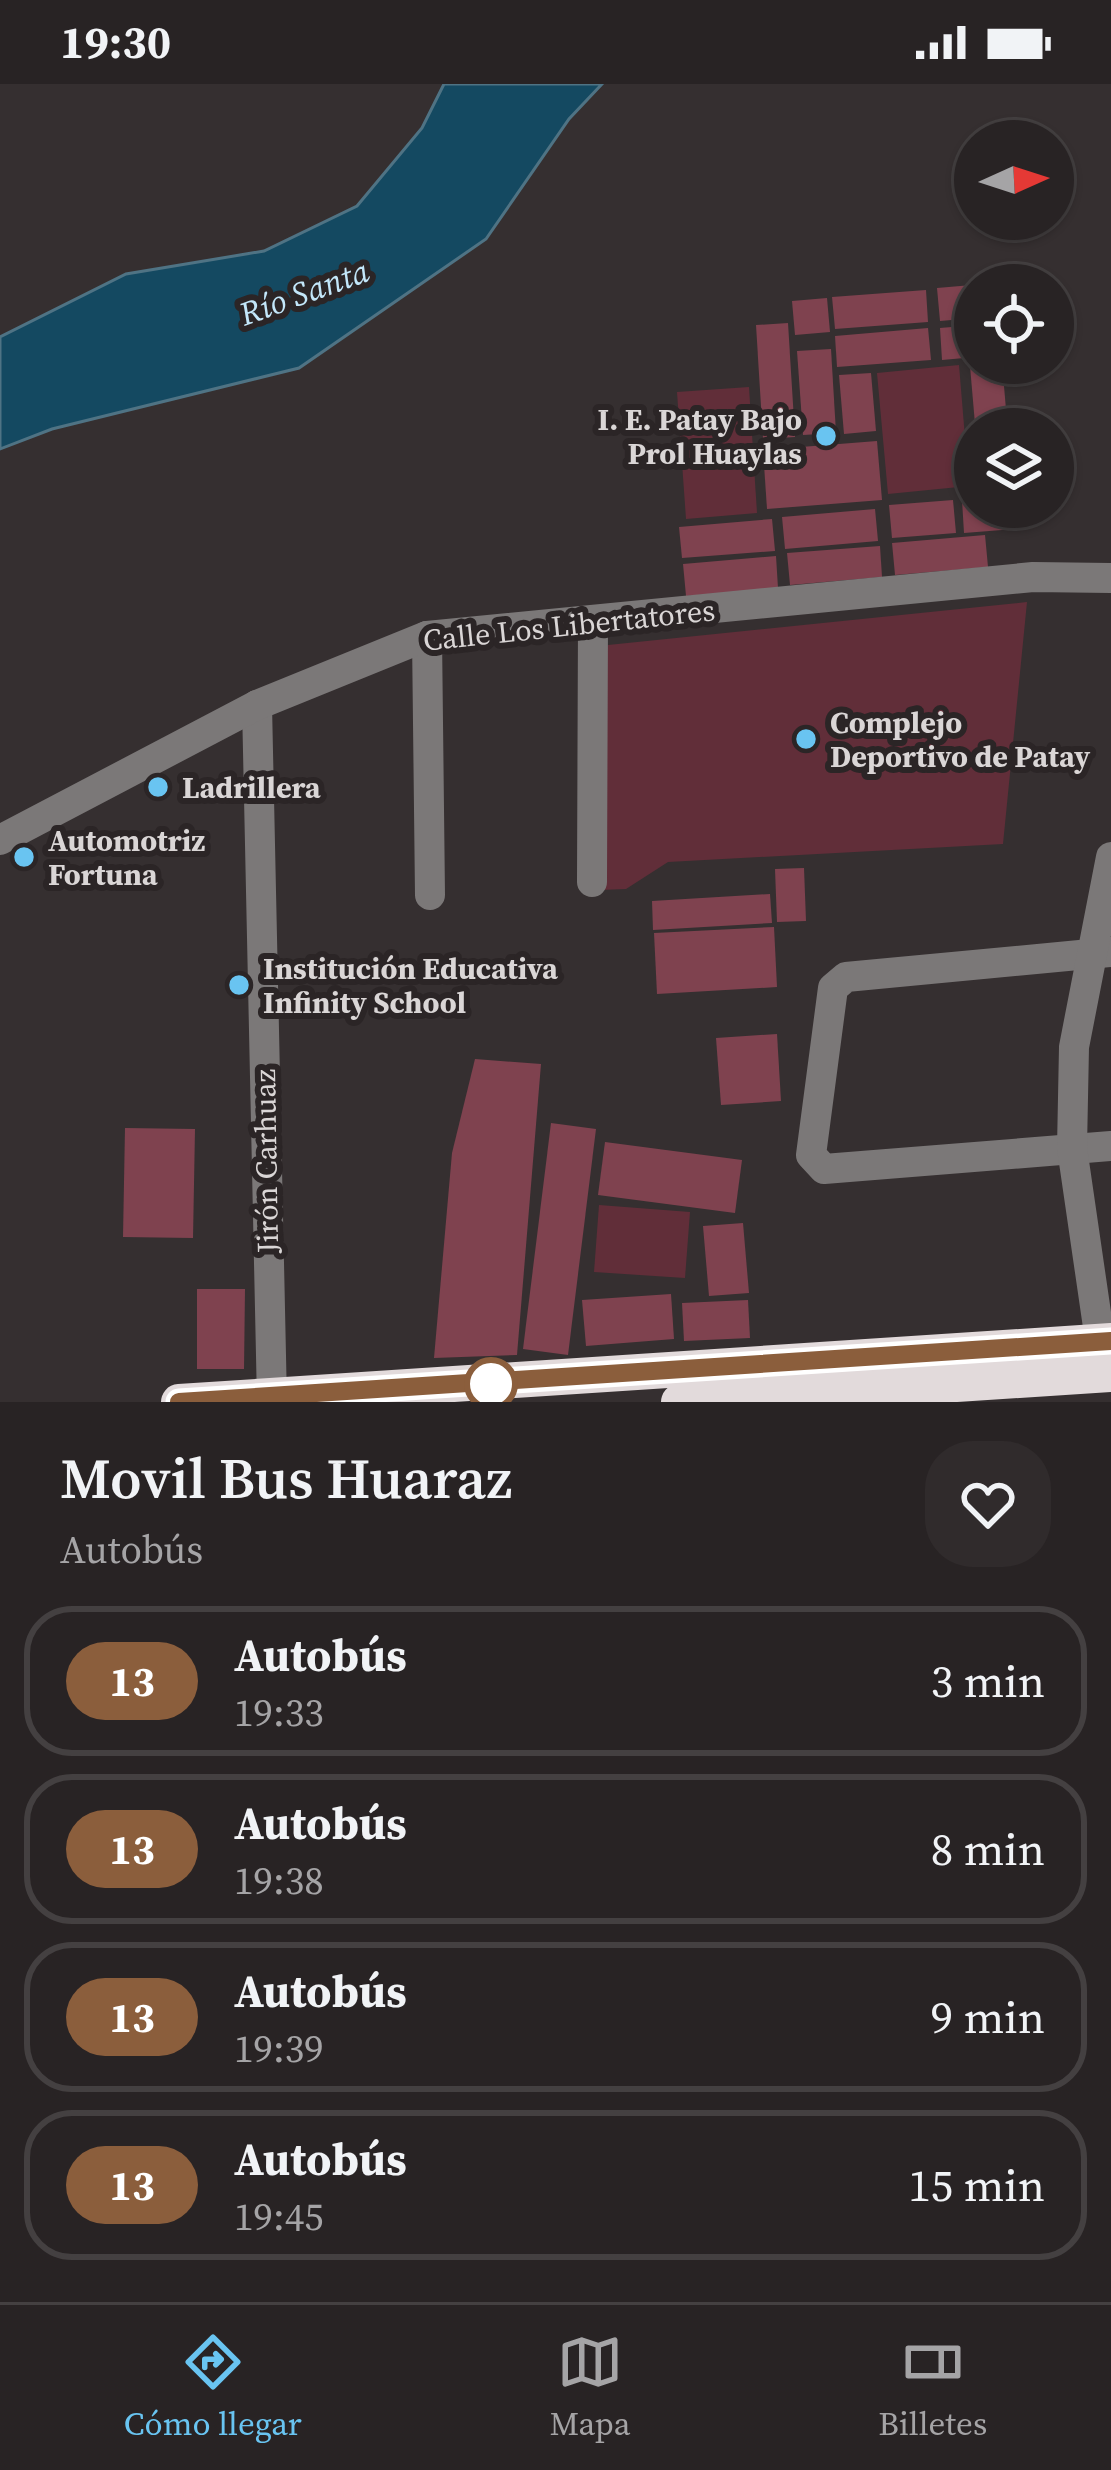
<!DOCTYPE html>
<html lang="es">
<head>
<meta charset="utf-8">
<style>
  :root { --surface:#282324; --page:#302b2c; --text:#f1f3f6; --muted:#a5a4a6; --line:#444041; --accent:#69c4f1 }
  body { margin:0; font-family:"Source Serif 4",serif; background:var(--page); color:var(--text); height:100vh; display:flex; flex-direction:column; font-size:45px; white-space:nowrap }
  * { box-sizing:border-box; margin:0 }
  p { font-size:39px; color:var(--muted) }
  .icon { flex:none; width:66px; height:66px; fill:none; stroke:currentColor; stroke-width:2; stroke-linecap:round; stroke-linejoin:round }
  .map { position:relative; height:1318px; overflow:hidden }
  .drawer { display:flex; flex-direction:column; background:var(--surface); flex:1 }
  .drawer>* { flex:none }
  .badge { padding:0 24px; border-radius:39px; font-size:42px; line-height:78px }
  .needle { width:78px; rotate:87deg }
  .tools { position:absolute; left:954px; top:36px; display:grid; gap:24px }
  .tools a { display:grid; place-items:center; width:120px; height:120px; border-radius:50%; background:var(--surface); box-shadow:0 3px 9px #0004,0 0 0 3px var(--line); font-size:60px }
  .map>.badge { position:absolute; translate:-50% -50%; box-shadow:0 0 0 6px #fff }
  .round { display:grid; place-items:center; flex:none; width:126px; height:126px; border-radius:48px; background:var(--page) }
  .head { display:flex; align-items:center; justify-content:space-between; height:204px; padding:0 60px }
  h1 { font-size:57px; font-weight:600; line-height:90px }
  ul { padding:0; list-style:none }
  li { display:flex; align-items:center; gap:36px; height:150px; margin:0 24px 18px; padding:0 36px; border:6px solid var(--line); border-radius:48px }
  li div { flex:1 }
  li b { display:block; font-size:45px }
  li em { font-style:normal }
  li .badge { min-width:132px; font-weight:700; text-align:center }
  .status { display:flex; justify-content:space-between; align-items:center; height:84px; padding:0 60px; background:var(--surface); direction:ltr }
  .status svg { height:33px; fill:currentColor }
  .tab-bar { display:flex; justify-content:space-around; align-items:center; height:168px; border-top:3px solid var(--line); background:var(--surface); font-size:33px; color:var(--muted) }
  .tab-bar a { display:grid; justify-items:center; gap:6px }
  .tab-bar .current { color:var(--accent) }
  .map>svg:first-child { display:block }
  .green { fill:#612e39 }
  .water { fill:#144961; stroke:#4f7384; stroke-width:3 }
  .building { fill:#7f424f }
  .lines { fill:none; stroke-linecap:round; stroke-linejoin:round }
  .minor { stroke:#7b7878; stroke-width:30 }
  .highway { stroke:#e2dadb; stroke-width:36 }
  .line-casing { stroke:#fff; stroke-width:27 }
  .line { stroke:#8b5e3c; stroke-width:18 }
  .poi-dot { fill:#69c4f1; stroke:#2b2526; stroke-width:4.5 }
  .stop-dot { fill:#fff; stroke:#8b5e3c; stroke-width:6 }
  .labels { text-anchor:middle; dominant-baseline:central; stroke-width:12; stroke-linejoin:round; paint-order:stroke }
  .poi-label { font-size:30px; font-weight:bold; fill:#dad6d6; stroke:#2b2526; text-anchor:start }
  .street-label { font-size:30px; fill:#dad6d6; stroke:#2b2526 }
  .water-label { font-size:33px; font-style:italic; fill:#c3e7fa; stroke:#2b2526 }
</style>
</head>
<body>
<div class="status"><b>19:30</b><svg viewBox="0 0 49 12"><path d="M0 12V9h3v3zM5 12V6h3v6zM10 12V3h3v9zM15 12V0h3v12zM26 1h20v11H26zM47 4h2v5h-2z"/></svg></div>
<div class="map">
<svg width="1111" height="1318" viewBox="0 0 1111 1318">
  <rect width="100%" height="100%" fill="#352f30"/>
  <g class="green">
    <path d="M959,281L969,402L888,410L877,289Z"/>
    <path d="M749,303L757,429L686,435L677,308Z"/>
    <path d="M1027,518L1003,760L668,778L626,805L600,806L599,570L608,561Z"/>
    <path d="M599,1121L690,1128L685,1194L594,1188Z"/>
  </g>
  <path class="water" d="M444,0H602L569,35L486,155L299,284L52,345L0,365V253L126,190L264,167L357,122L422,44Z"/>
  <g class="building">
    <path d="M972,201L975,234L940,237L937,204Z"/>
    <path d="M926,206L928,238L835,245L832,213Z"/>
    <path d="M827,214L830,248L795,251L792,217Z"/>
    <path d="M788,239L795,353L763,355L756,241Z"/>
    <path d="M975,241V273L942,276L940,244Z"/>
    <path d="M928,244L931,276L837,283L835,252Z"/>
    <path d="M831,265L836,349L803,351L797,267Z"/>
    <path d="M1002,279L1007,337L975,340L970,282Z"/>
    <path d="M871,289L876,347L844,350L839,291Z"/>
    <path d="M877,357L882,416L767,425L763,366Z"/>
    <path d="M975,415V423H1027L1028,444L964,449L962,416Z"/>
    <path d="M953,416L956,449L892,454L889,421Z"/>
    <path d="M875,425L878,457L785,465L782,433Z"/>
    <path d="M772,435L775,467L682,474L679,443Z"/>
    <path d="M985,451L988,483L895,491L892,459Z"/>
    <path d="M880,462L882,493L790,501L787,469Z"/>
    <path d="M776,472L778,504L686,512L683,480Z"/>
    <path d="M804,784L806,837L777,838L775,785Z"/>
    <path d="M770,810L772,839L653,846L652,817Z"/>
    <path d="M774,843L777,903L657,910L654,849Z"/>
    <path d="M777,950L781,1017L721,1021L716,954Z"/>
    <path d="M475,975L541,980L517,1271L434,1274L452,1069Z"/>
    <path d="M551,1039L596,1045L568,1271L523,1265Z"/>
    <path d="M125,1044L195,1045L193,1154L123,1153Z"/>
    <path d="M605,1058L742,1076L735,1129L598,1111Z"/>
    <path d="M743,1139L749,1209L709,1212L703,1142Z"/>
    <path d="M197,1205H245L244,1285H197Z"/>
    <path d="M671,1210L674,1255L586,1262L582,1216Z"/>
    <path d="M748,1216L750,1254L684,1257L682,1219Z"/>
  </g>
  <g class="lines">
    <g class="minor">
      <path d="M427,552L430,811"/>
      <path d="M257,621L272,1318"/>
      <path d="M0,756L257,621L427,552L1033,493L1111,494"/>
      <path d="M592,798L593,537"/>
      <path d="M1111,868L846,893L833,904L811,1071L824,1085L1111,1062"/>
      <path d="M1103,1277L1072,1064L1074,963L1111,773"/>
    </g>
    <g class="highway">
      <path d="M179,1318L1111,1257"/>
      <path d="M679,1318L1111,1290"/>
    </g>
  </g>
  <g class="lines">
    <g class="line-casing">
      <path id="line" d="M179,1318L1111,1257"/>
    </g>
    <use href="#line" class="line"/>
  </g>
  <g class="poi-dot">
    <circle cx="826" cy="352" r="12"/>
    <circle cx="806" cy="655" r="12"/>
    <circle cx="158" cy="703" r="12"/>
    <circle cx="24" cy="773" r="12"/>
    <circle cx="239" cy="901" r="12"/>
  </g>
  <circle class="stop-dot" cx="491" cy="1300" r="24"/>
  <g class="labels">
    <g class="poi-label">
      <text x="802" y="335" text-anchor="end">I. E. Patay Bajo<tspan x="802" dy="34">Prol Huaylas</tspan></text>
      <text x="830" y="638">Complejo<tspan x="830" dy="34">Deportivo de Patay</tspan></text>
      <text x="182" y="703">Ladrillera</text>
      <text x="48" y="756">Automotriz<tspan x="48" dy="34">Fortuna</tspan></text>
      <text x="263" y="884">Institución Educativa<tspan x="263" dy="34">Infinity School</tspan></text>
    </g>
    <g class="street-label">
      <text transform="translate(569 541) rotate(-6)">Calle Los Libertatores</text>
      <text transform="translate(266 1077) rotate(-91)">Jirón Carhuaz</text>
    </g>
    <g class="water-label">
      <text transform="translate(304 208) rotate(-20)">Río Santa</text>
    </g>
  </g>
</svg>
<div class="tools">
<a><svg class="needle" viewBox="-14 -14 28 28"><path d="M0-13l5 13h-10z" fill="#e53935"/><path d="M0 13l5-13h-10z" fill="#a5a4a6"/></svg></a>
<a><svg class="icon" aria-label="locate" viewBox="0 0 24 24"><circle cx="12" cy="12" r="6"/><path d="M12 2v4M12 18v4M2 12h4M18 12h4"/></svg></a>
<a><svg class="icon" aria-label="layers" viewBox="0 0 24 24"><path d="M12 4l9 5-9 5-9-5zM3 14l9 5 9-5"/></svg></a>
</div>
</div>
<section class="drawer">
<div class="head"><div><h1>Movil Bus Huaraz</h1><p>Autobús</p></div><a class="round"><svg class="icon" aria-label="heart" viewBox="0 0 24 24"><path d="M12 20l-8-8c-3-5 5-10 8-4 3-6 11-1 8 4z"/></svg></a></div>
<ul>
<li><span class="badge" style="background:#8b5e3c;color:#fff">13</span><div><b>Autobús</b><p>19:33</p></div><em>3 min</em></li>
<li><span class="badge" style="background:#8b5e3c;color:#fff">13</span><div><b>Autobús</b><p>19:38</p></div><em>8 min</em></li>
<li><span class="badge" style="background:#8b5e3c;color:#fff">13</span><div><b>Autobús</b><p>19:39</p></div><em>9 min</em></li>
<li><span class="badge" style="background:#8b5e3c;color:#fff">13</span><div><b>Autobús</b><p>19:45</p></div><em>15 min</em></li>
</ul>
</section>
<nav class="tab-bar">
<a class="current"><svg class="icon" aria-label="directions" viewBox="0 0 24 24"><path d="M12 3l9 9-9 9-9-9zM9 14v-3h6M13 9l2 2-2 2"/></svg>Cómo llegar</a>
<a><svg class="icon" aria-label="map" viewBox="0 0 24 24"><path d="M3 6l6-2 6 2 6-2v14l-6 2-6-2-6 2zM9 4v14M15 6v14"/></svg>Mapa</a>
<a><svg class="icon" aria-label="tickets" viewBox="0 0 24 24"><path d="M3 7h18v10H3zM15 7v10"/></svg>Billetes</a>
</nav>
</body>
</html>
